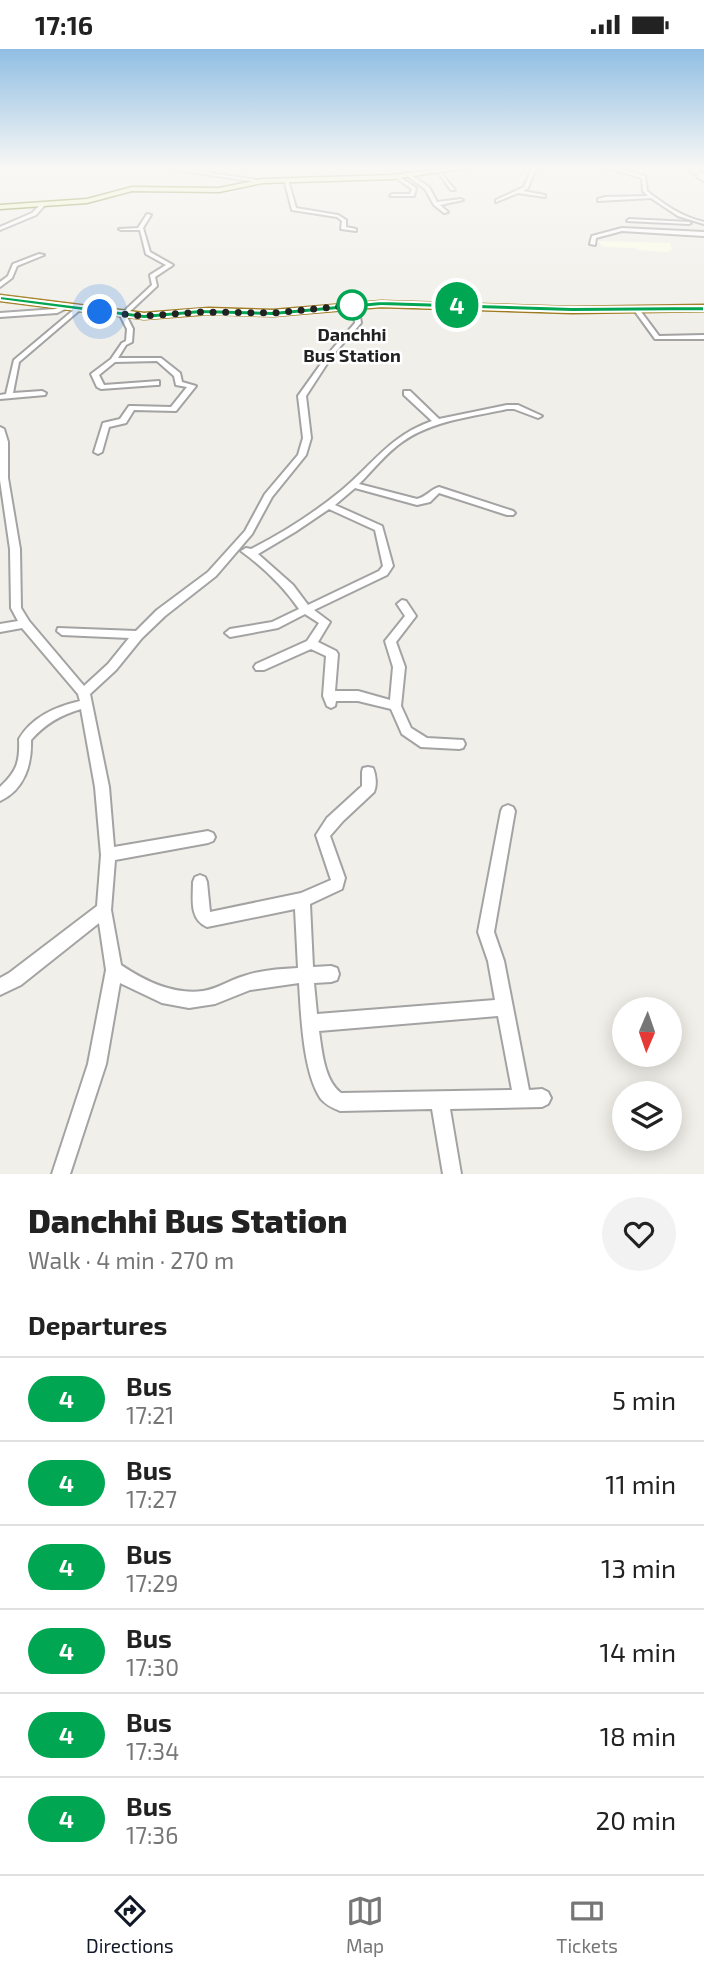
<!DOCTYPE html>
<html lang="en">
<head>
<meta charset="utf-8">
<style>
  :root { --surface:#fff; --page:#f2f2f2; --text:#222; --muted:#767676; --line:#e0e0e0; --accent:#111827 }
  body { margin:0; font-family:"Exo 2",sans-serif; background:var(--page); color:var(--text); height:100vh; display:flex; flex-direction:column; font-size:26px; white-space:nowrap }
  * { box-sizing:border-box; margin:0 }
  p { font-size:23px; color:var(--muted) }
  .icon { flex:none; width:38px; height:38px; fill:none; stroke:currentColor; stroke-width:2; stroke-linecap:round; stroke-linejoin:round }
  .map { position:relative; height:1125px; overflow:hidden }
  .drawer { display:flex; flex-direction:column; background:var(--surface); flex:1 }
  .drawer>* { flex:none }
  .badge { padding:0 14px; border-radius:23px; font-size:24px; line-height:46px }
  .needle { width:46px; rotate:182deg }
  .fabs { position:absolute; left:612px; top:948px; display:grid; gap:14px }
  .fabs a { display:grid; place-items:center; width:70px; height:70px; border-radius:50%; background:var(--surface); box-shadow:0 4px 18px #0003; font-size:35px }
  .you { position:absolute; width:35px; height:35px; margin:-18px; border:5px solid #fff; border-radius:50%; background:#1a73e8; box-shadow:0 0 0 10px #1a73e833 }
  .map>.badge { position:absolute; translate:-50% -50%; box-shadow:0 0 0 4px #fff }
  h2 { padding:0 28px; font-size:26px; line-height:63px }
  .round { display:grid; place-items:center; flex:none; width:74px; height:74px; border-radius:37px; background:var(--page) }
  .head { display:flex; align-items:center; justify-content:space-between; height:119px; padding:0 28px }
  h1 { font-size:33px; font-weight:800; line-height:52px }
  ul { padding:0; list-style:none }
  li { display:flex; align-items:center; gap:21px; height:84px; padding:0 28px; border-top:2px solid var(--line) }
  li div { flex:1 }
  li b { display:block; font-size:26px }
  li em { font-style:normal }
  li .badge { min-width:77px; font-weight:700; text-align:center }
  .status { display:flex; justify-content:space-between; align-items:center; height:49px; padding:0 35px; background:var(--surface); direction:ltr }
  .status svg { height:19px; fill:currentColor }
  .tabs { display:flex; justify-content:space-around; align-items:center; height:98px; border-top:2px solid var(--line); background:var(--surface); font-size:19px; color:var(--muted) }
  .tabs a { display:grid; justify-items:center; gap:4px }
  .tabs .selected { color:var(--accent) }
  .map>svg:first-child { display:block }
  .education { fill:#fcfde6 }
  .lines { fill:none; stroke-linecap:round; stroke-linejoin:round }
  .street-casing { stroke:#a3a3a3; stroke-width:4 }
  .secondary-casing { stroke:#63740d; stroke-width:3 }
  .primary-casing { stroke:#956f0b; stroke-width:3 }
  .street { fill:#fff; fill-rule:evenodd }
  .secondary { fill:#f0f6c3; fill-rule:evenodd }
  .primary { fill:#f6daa9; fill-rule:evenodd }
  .line { fill:#00a651; stroke:#fff; stroke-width:2 }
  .walk { stroke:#222; stroke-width:7; stroke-dasharray:0 12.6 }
  .stop-dot { fill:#fff; stroke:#00a651; stroke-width:3.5 }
  .labels { text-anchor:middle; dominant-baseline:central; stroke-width:5; stroke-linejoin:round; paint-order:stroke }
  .far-stop-label { font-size:18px; font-weight:bold; fill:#222; stroke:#fff }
</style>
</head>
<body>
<div class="status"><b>17:16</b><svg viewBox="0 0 49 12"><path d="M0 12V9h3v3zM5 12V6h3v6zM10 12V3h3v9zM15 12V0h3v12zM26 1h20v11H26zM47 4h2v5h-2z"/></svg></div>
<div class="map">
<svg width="704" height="1125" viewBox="0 0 704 1125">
  <rect width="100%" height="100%" fill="#f1efe9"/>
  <path class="education" d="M597,192L670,194L672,200L667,203L637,201L636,199L604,198Z"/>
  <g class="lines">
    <g class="street-casing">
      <g id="street">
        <path d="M175,119L257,131L259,132L257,133L177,121Z"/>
        <path d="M532,119H536L528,139L523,142L545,146V148L518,144L496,153V151L524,138Z"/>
        <path d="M607,119H615L645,127L647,142C665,156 682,168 704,173V175L678,167L651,149L598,152V150L605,148L648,147L643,142L642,129Z"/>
        <path d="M704,119V121L697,122L704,125V132L697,128L698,126L690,122Z"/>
        <path d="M437,122H439L455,141H451Z"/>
        <path d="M406,124H408L429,138L437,153L461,150L463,151L440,156L448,163L444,164L434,156L425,140L406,126Z"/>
        <path d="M396,126L416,139L414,147H390L392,145H410L412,140L395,128Z"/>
        <path d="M284,130L288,131L296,159L338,166L346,171V178L356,180V182L341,180L342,172L337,168L292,161Z"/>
        <path d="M41,155L45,156L36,166L0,181V178L32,164Z"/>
        <path d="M147,165L151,166L143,179L150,203L173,216L155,228L157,237L126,266L133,280L132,293L126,296L118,309H161L180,324L182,333L196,337L176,362L134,361L126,374L109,378L102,403L98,405L94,403L103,374L120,370L129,357H132L171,358L187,338L176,336L174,327L157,312L115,313L99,326L104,336L159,332V336H156L101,340L97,338L91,325L111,310L122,294L126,292L127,280L120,266L152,236L150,226L166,216L146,205L140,181H121L119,180L138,179Z"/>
        <path d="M629,170L689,173L691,174L689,175L627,172Z"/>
        <path d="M622,179L704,183V187L622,182L596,189L595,196L590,195L592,187Z"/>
        <path d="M39,205L44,206L17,217L12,229L0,238V233L8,227L13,215Z"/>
        <path d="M353,254L358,255L361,274L332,307L306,347L311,389L306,406L272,448L252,485L216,527L165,567L142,589L116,621L90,645L109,738L114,798L208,782L213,784L215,788L213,792L208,794L115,811L111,861L121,916C145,932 173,946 203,942C217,940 230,931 244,927C261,921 280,920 298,919L295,860L207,878C189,870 193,850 193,833L195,828L200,826L205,828L207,833L210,863L301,844L331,831L316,786L327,769L362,737V723L363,719L368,718L373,719C376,726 377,736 374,743L343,772L330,787L345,829L342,840L310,855L313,918L331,917L337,919L339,925L337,931L331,933L314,934L317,965L495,951L488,912L478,883L501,762L503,758L508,756L513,758L515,762L494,883L504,912L529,1041L542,1040L548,1043L551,1049L548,1055L542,1058L450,1060L461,1125H443L432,1060L340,1062C333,1059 326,1056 321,1050C303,1024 301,966 299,934L250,941L215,955L189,959L162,954L120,934L106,1015L70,1125H52L88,1015L106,921L99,874L21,936L0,946V929L9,924L97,857L101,806L95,738L81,660C60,666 45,675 31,691C32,716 24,741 0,752V738C17,722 20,713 19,690C32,668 55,658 80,652L78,645L22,579L0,583V575L18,572L11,559L10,500L0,431V378L4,380L8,393V429L20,500L21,559L29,572L84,637L108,615L129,589L62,586L57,582L58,579L136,582L157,561L208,523L245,482L265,445L298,406L303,389L298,347L328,305L355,274ZM498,967L512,1041L341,1044C324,1031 322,1002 319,982Z"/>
        <path d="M65,256L68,258L67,259L57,264L0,268V264L56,260Z"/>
        <path d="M76,259L81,260L19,313L13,344L42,342L46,344L45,346L0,350V346L6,345L14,311Z"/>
        <path d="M635,260H639L659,287L704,286V290H655L634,261Z"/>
        <path d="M404,342H410L439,370L507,356H518L542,367L538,369L514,360H507C472,368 433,371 402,393C386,404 373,421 359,435L417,450C426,448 430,441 439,438L513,462L515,464L513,466H507L439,444L430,453L417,456L355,439L335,456L382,477L393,517L387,526L314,561L330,573L318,593L336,602L338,605L335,642H358L390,651L393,618L385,592L405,567L397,555L402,551L406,552L416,567L396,593L405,618L401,657L411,679L427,689L463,691L465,695L463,699L459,700L421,698L402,685L391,660L358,652H336L335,657L331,659L327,657L323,647L326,607L311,600L264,621H256L254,618L256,615L307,592L319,574L305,565L278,579L230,588L225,584L230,580L272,573L299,560C283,537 263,518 241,502L246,499L251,500C283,484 314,464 342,441C374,414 390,387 432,372L404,346ZM329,460L375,481L383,517L379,522L308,556L293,536L258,505L295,483Z"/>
      </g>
    </g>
    <g class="secondary-casing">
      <path id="secondary" d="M448,119H468L393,130L263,134L219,143L132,142L87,154L0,160V156L87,150L132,138L219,139L263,130L393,126Z"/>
    </g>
    <g class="primary-casing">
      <path id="primary" d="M0,246L144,264L209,259L273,261L381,252L572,258L704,256V262L572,264L381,258L273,267L209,265L144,270L0,252Z"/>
    </g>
    <use href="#street" class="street"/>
    <use href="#secondary" class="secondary"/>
    <use href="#primary" class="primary"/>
  </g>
  <linearGradient id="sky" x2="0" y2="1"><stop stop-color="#90bee3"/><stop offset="0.43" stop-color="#f9f8f5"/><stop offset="1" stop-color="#f9f8f5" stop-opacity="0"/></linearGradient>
  <rect width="704" height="277" fill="url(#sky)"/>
  <path class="line" d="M0,247L144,265L201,260L273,262L381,252L572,258L704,257V262L572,263L381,257L273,267L201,265L144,270L0,251Z"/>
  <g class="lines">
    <path class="walk" d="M100,263L144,267L201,263L273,264L355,256H352"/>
  </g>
  <circle class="stop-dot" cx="352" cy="256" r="14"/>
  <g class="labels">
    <g class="far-stop-label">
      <text x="352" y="285">Danchhi<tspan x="352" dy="21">Bus Station</tspan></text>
    </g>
  </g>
</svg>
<div class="fabs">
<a><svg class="needle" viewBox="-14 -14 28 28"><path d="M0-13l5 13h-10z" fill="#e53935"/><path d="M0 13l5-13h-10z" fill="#767676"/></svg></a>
<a><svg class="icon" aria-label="layers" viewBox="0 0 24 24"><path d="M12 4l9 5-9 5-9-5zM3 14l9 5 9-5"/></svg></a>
</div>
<div class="you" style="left:100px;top:263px"></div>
<b class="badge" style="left:457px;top:256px;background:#00a651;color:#fff">4</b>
</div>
<section class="drawer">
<div class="head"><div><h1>Danchhi Bus Station</h1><p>Walk · 4 min · 270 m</p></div><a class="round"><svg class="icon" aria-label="heart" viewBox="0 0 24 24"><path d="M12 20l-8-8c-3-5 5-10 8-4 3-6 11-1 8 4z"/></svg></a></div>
<h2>Departures</h2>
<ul>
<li><span class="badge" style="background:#00a651;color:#fff">4</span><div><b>Bus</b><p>17:21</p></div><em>5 min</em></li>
<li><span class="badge" style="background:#00a651;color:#fff">4</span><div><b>Bus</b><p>17:27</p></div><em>11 min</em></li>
<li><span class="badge" style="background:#00a651;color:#fff">4</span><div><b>Bus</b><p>17:29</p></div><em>13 min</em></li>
<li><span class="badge" style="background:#00a651;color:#fff">4</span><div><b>Bus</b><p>17:30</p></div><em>14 min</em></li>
<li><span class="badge" style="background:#00a651;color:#fff">4</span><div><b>Bus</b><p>17:34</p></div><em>18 min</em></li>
<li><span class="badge" style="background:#00a651;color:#fff">4</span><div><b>Bus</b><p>17:36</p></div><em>20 min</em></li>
</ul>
</section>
<nav class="tabs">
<a class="selected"><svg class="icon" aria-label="directions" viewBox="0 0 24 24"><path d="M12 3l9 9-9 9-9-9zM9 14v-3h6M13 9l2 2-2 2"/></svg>Directions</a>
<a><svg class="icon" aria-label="map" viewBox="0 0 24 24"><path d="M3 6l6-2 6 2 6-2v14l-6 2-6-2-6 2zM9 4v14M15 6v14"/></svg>Map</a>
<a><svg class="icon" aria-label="tickets" viewBox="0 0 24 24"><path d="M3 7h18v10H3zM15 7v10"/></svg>Tickets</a>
</nav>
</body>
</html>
